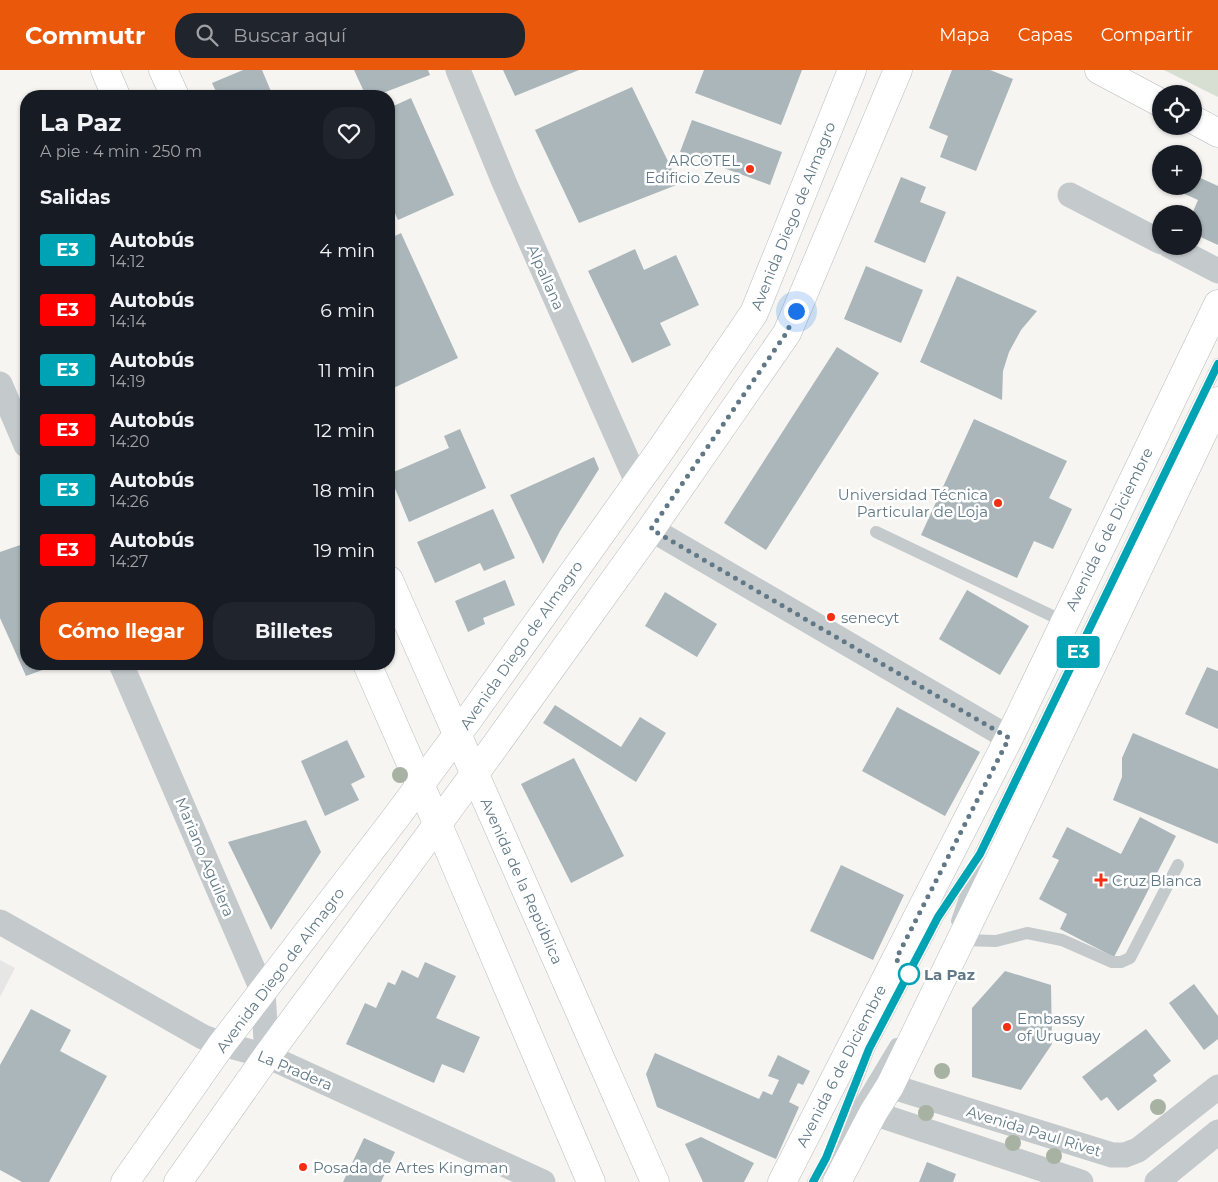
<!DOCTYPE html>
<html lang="es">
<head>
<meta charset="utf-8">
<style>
  :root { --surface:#171b24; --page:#20242c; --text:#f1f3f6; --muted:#9ea1a6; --accent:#ea580c }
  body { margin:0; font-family:Montserrat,sans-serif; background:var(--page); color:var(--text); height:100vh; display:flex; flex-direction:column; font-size:19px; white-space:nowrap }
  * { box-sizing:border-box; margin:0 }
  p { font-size:16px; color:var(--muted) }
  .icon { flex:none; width:28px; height:28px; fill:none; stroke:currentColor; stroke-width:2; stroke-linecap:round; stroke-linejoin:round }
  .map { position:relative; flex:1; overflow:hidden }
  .sheet { position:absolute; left:20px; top:20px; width:375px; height:580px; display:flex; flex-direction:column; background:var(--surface); border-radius:20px; box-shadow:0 1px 4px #0004 }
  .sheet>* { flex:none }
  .badge { padding:0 10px; border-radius:4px; font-size:18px; line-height:32px }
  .buttons { position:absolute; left:1152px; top:15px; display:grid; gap:10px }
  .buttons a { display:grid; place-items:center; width:50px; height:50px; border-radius:50%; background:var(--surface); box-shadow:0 1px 4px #0004; font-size:25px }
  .you { position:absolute; width:25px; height:25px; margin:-12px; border:4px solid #fff; border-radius:50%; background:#1a73e8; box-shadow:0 0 0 8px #1a73e833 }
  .map>.badge { position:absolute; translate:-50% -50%; box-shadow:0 0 0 2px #fff }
  h2 { padding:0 20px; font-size:19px; line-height:45px }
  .round { display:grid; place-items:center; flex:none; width:52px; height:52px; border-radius:20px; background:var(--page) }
  .headline { display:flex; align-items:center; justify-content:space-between; height:85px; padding:0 20px }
  h1 { font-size:24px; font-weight:700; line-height:38px }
  .action { display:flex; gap:10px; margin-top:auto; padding:10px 20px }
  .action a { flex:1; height:58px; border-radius:20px; background:var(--accent); color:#fff; font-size:20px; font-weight:700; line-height:58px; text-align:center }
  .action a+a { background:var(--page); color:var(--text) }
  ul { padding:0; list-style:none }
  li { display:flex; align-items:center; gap:15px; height:60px; padding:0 20px }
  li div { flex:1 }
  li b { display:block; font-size:19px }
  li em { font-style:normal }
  li .badge { min-width:55px; font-weight:700; text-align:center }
  header { display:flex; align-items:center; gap:30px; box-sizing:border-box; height:70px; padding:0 25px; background:var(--accent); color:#fff }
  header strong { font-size:24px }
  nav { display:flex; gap:28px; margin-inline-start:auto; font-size:18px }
  .search { width:350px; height:45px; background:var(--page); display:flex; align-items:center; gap:12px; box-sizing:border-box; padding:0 18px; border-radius:20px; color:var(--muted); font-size:19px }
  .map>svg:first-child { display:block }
  .built { fill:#e6e7e5 }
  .green { fill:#d7ded2 }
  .building { fill:#abb6ba }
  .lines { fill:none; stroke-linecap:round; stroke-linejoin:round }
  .secondary-casing { stroke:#b4bbbf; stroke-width:29 }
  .primary-casing { stroke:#b7bcbf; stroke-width:29 }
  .lane { stroke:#c4c9cc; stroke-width:12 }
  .street { stroke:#c4c9cc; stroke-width:25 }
  .secondary { stroke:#fff; stroke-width:28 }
  .primary { stroke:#fff; stroke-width:28 }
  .tree { fill:#a8b2a2 }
  .line-casing { stroke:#fff; stroke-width:11 }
  .line { stroke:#00a3b4; stroke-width:8 }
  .walk { stroke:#617986; stroke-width:5; stroke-dasharray:0 9 }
  .poi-dot { fill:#f42f13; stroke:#fff; stroke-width:2 }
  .stop-dot { fill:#fff; stroke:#00a3b4; stroke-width:2.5 }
  .labels { text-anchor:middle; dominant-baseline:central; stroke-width:5; stroke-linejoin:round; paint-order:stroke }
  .poi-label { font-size:15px; fill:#617986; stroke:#fff; text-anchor:start }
  .street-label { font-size:15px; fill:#617986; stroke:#fff }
  .stop-label { font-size:15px; font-weight:bold; fill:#617986; stroke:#fff; text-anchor:start }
</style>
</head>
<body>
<header>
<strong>Commutr</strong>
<div class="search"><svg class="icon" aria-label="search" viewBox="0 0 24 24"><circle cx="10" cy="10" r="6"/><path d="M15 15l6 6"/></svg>Buscar aquí</div>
<nav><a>Mapa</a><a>Capas</a><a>Compartir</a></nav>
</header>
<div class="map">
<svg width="1218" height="1112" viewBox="0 0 1218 1112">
  <rect width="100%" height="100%" fill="#f6f5f1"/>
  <path class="built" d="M0,890L15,898L0,927Z"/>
  <path class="green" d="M1164,0H1218V27Z"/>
  <g class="building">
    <path d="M243,0H262L273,26H218L212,13Z"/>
    <path d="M354,0H428L430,5L375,26H366Z"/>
    <path d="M503,0H579L515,26Z"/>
    <path d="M704,0H802L781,55L695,23Z"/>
    <path d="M952,0H990L1013,9L976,101L940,87L948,66L929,58Z"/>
    <path d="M632,17L679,114L579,153L535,60Z"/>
    <path d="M411,28L454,125L398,150L389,130V38Z"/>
    <path d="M692,50L782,82L770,115L680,82Z"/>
    <path d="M1194,105L1218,116V175L1194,164V144H1192L1198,130L1167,116H1194Z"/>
    <path d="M901,107L926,117L920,132L946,142L925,193L874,172Z"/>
    <path d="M401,163L458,288L389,320V169Z"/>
    <path d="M635,179L644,200L676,185L699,235L660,253L671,275L632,293L588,201Z"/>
    <path d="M866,196L923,220L901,273L844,249Z"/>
    <path d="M957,206L1037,241L1021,260L1009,282L1003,301L1002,330L920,292Z"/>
    <path d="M837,277L879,303L766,480L724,453Z"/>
    <path d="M974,349L1067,391L1049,428L1072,439L1053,479L1034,471L1017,508L921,465Z"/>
    <path d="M460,359L486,418L409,452L389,404L449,378L444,366Z"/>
    <path d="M594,387L599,399L560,461L543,494L510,425Z"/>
    <path d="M493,439L515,488L484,501L480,493L435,513L417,472Z"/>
    <path d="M26,473V594H59L26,606L0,548V482Z"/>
    <path d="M505,510L515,535L483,548L485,554L468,562L455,531Z"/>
    <path d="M967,520L1029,556L1000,605L939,569Z"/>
    <path d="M665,522L717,554L697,587L645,556Z"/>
    <path d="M1207,597L1218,601V659L1185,644Z"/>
    <path d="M555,635L621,677L640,647L666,663L636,712L543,653Z"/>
    <path d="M897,637L980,682L945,746L862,701Z"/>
    <path d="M1133,663L1218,699V774L1113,730L1122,707V688Z"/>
    <path d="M347,670L365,707L351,714L359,730L325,746L301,691Z"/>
    <path d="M574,688L624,786L571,813L521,714Z"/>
    <path d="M1140,747L1176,766L1114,887L1060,859L1067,844L1039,829L1059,790L1052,787L1067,757L1121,784Z"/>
    <path d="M306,750L321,782L271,860L228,772Z"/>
    <path d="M841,795L904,825L873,890L810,861Z"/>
    <path d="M425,892L456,906L436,948L480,967L464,1003L442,994L434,1013L346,974L365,933L376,938L388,912L395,915L402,900L418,908Z"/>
    <path d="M1005,901L1051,915L1052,974L1021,1020L972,1007V938Z"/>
    <path d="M1194,914L1218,946V969L1204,980L1169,933Z"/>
    <path d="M31,939L71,960L60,981L107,1006L49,1112H22L0,1100V995Z"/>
    <path d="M1146,959L1171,991L1153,1005L1157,1011L1118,1041L1107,1027L1101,1031L1082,1007Z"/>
    <path d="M655,983L759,1029L763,1021L772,1025L779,1010L768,1006L778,985L810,1001L803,1015L798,1013L789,1032L799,1037L776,1089L657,1037L646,1004Z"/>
    <path d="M701,1067L754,1093L744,1112H703L685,1074Z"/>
    <path d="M364,1068L395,1082L381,1112H343Z"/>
    <path d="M927,1092L956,1104L953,1112H919Z"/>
  </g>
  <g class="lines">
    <g class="secondary-casing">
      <g id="secondary">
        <path d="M105,0L116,26"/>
        <path d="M163,0L175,26"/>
        <path d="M1099,0L1161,33"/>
        <path d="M1194,50L1218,63"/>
        <path d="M389,510L655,1112"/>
        <path d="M367,594L449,780L591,1112"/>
        <path d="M125,1112L222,974L397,746L468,650L662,378L754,243L852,0"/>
        <path d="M178,1112L267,986L487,687L651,459L787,263L898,0"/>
      </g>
    </g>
    <g class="primary-casing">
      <g id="primary">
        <path d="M782,1112L1009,668L1218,234"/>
        <path d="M837,1112L873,1043L890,1016L998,793L1218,331"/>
      </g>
    </g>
    <g class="lane">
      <path d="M876,462L1065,552"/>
      <path d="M957,851L980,784L1218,294"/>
      <path d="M961,870L996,871L1027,863L1062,870L1112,892H1121L1130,888L1178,795"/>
      <path d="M838,1059L869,979L938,847L969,801"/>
      <path d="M813,1112L896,974"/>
    </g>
    <g class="street">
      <path d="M458,0L504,112L637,412"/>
      <path d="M1070,125L1161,172"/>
      <path d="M1170,176L1218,201"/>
      <path d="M0,314L26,375"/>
      <path d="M651,459L1009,668"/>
      <path d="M121,594L263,922L267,986"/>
      <path d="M0,852L203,967L222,974L267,986L543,1112"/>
      <path d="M890,1016L1112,1085H1125L1138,1080L1218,1017"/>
      <path d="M873,1043L1081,1112"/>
      <path d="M1157,1112L1218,1062"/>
    </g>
    <use href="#secondary" class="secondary"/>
    <use href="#primary" class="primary"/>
  </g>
  <g class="tree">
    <circle cx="400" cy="705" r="8"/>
    <circle cx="942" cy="1001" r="8"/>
    <circle cx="1158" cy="1037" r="8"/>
    <circle cx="926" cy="1043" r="8"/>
    <circle cx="1013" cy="1073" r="8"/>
    <circle cx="1054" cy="1086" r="8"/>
  </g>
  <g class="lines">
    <g class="line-casing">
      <path id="line" d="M813,1112L826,1088L869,979L938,847L980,784L1218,294"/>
    </g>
    <use href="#line" class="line"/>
    <path class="walk" d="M796,241L787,262L651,459L1009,668L896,889L909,904"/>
  </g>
  <g class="poi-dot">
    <circle cx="750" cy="99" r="5"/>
    <circle cx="998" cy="433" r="5"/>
    <circle cx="831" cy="547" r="5"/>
    <path d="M1098.5 802.5h5v5h5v5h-5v5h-5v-5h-5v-5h5z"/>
    <circle cx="1007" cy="957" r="5"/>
    <circle cx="303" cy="1097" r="5"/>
  </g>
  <circle class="stop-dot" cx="909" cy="904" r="10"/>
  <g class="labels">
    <g class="poi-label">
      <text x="740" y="90" text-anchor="end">ARCOTEL<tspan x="740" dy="17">Edificio Zeus</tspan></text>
      <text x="988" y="424" text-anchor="end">Universidad Técnica<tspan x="988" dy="17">Particular de Loja</tspan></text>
      <text x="841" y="547">senecyt</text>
      <text x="1112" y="810">Cruz Blanca</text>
      <text x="1017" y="948">Embassy<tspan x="1017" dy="17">of Uruguay</tspan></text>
      <text x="313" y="1097">Posada de Artes Kingman</text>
    </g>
    <g class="street-label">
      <text transform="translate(793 146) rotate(-68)">Avenida Diego de Almagro</text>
      <text transform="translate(546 207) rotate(66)">Alpallana</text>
      <text transform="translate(1109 459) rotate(-64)">Avenida 6 de Diciembre</text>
      <text transform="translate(521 575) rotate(-55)">Avenida Diego de Almagro</text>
      <text transform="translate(205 787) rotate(67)">Mariano Aguilera</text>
      <text transform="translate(522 811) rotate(66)">Avenida de la República</text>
      <text transform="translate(280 900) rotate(-53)">Avenida Diego de Almagro</text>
      <text transform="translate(841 996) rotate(-63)">Avenida 6 de Diciembre</text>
      <text transform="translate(295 1000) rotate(23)">La Pradera</text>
      <text transform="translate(1034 1061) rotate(17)">Avenida Paul Rivet</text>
    </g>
    <g class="stop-label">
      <text x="924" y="904">La Paz</text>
    </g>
  </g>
</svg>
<div class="buttons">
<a><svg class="icon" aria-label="locate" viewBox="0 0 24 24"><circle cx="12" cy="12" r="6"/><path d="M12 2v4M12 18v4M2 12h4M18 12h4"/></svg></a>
<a>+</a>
<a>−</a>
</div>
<div class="you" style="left:796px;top:241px"></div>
<b class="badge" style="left:1078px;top:582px;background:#00a3b4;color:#fff">E3</b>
<section class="sheet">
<div class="headline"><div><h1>La Paz</h1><p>A pie · 4 min · 250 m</p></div><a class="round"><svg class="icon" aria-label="heart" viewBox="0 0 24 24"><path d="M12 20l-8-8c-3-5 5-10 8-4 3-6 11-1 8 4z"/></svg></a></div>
<h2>Salidas</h2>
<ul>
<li><span class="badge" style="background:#00a3b4;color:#fff">E3</span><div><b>Autobús</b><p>14:12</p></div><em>4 min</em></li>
<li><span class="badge" style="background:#f00;color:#fff">E3</span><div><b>Autobús</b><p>14:14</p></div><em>6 min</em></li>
<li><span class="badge" style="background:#00a3b4;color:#fff">E3</span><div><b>Autobús</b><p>14:19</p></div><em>11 min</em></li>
<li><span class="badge" style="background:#f00;color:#fff">E3</span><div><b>Autobús</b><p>14:20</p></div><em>12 min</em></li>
<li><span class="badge" style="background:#00a3b4;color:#fff">E3</span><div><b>Autobús</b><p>14:26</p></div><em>18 min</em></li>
<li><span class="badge" style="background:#f00;color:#fff">E3</span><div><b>Autobús</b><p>14:27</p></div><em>19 min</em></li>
</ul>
<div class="action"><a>Cómo llegar</a><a>Billetes</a></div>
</section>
</div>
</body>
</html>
